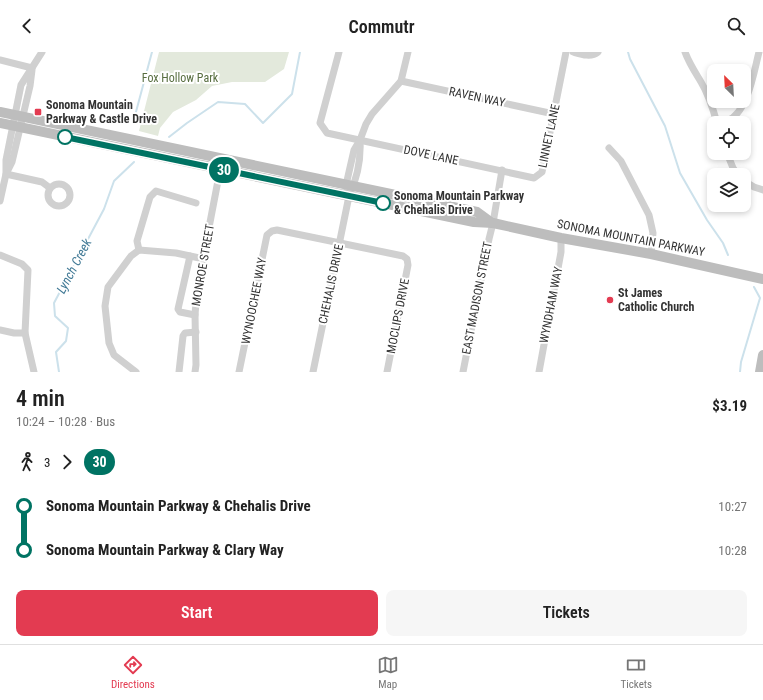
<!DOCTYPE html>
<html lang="en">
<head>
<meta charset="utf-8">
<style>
  :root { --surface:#fff; --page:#f6f6f6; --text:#222; --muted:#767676; --line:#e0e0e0; --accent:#e33b51 }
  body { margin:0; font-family:"Roboto Condensed",sans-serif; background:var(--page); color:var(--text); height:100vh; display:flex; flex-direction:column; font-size:15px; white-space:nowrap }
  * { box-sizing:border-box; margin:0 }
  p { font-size:13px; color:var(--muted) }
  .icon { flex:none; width:22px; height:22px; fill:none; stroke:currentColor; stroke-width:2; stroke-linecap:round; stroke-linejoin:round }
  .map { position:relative; height:320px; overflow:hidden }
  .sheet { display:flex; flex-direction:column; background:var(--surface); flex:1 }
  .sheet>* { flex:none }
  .badge { padding:0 8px; border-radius:13px; font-size:14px; line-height:26px }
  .needle { width:26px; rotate:336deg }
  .controls { position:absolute; left:707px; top:12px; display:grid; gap:8px }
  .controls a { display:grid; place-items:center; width:44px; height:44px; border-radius:8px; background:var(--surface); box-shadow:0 2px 6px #0003; font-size:20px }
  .map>.badge { position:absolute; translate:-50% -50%; box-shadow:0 0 0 2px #fff }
  .legs { display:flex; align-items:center; gap:6px; height:44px; padding:0 16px; font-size:13px }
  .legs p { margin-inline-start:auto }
  .overview { display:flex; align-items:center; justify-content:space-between; height:68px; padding:0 16px }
  h1 { font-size:22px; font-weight:600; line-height:30px }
  .action { display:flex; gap:8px; margin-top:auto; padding:8px 16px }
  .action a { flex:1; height:46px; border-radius:8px; background:var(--accent); color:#fff; font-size:16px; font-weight:600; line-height:46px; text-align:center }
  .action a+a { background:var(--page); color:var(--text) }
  ul { padding:0 16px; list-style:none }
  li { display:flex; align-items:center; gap:14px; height:44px; font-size:15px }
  li i { display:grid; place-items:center; width:6px; height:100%; margin:0 5px; background:currentColor }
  li i::after { content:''; width:10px; height:10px; margin:-5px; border:3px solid; border-radius:50%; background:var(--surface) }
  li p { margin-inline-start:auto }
  li:first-child i { background:linear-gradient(#0000 50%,currentColor 0) }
  li:last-child i { background:linear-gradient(currentColor 50%,#0000 0) }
  header { display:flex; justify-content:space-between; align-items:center; height:52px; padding:0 16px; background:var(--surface); font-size:18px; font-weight:600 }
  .tab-bar { display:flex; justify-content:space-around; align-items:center; height:56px; border-top:1px solid var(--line); background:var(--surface); font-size:11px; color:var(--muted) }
  .tab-bar a { display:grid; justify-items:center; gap:2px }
  .tab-bar .active { color:var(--accent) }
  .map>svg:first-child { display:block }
  .green { fill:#e3e9dc }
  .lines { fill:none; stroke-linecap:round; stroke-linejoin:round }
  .stream { stroke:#cce1eb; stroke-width:2 }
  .street { stroke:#d0d0d0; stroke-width:7 }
  .secondary { stroke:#bdbdbd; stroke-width:10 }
  .line-1-casing { stroke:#fff; stroke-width:9 }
  .line-1 { stroke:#007363; stroke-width:6 }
  .poi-dot { fill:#e33b51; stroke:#fff; stroke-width:1.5 }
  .stop-1-dot { fill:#fff; stroke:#007363; stroke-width:2 }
  .labels { text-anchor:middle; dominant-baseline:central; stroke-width:4; stroke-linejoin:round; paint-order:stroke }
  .park-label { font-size:12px; fill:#586e40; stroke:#fff }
  .street-label { font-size:12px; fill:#333; stroke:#fff }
  .poi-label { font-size:12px; font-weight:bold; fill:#333; stroke:#fff; text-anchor:start }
  .stop-label { font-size:12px; font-weight:bold; fill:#333; stroke:#fff; text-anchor:start }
  .water-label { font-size:13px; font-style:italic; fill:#407995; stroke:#fff }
</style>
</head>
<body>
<header><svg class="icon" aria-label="back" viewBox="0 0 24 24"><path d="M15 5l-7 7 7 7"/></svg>Commutr<svg class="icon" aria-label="search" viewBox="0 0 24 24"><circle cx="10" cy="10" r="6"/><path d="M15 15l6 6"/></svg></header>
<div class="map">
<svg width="763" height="320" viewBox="0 0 763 320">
  <rect width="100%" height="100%" fill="#fff"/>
  <path class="green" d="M159,0H289L284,17L265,30H232L212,34L196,48L173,60L160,76L158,84L139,79Z"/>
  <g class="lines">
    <g class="stream">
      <path d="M628,0L630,7L665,74L680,121L707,168L723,191L728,203"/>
      <path d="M133,71L152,0"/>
      <path d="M169,85L187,71L218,50L245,52L263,71L292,42L300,0"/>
      <path d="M59,320L56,300L66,289L68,276L55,264L54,251L104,157L114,129L134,110"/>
      <path d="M740,320L741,310L760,246L754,235"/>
    </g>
    <g class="street">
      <path d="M339,0L320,71L327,81L534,126L542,120L566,0"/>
      <path d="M573,0C580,2 591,6 598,0"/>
      <path d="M685,0C689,11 695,20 701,30C709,43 713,57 717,71"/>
      <path d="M0,8L32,16"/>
      <path d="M401,29L554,62"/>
      <path d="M717,71C720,70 724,70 727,69C748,61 754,19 759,0"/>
      <path d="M609,96L621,109L649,163L653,181L651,202"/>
      <path d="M727,101L733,116L738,123"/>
      <path d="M7,120L12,110L30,34L32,18"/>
      <path d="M6,122L42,130L50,136"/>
      <path d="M744,129L754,135L763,138"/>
      <circle cx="59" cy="143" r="11"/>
      <path d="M347,137L346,133L354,98L360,88L366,72L372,62L401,29L408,0"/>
      <path d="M0,149L6,122V108L21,33L42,0"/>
      <path d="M139,198L137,189L150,145L156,139L196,151"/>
      <path d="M0,203L22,212L28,218L25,281L34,320"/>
      <path d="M190,204L178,257L180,260L195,263"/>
      <path d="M0,278L14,281H25"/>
      <path d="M136,320L114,303L109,291L105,254L108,235L131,204L139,198L176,201L204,207"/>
      <path d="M179,320L183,284L185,281L196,280"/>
      <path d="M195,320L196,313L195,263L197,238L221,113"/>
      <path d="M239,320L267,183L272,179L277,178L403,204L407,207L408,213L387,320"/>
      <path d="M313,320L349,144C357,127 361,106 360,88"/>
      <path d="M463,320L489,187L493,171L502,118"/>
      <path d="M539,320L561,200V186"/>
    </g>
    <g class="secondary">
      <path d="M0,60L477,160L492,171"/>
      <path d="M0,71L474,170L493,171L561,186L651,202L763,227"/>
      <path d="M760,320L763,303"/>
    </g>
  </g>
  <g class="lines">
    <g class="line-1-casing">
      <path id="line-1" d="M65,85L383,151"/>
    </g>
    <use href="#line-1" class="line-1"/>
  </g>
  <g class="poi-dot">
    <rect x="34" y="56" width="8" height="8" rx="2"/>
    <circle cx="610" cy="248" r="4"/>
  </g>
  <g class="stop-1-dot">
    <circle cx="65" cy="85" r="7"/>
    <circle cx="383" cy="151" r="7"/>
  </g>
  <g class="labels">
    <g class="park-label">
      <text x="180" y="26">Fox Hollow Park</text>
    </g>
    <g class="street-label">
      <text transform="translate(477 45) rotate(12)">RAVEN WAY</text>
      <text transform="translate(549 84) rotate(-78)">LINNET LANE</text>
      <text transform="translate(431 103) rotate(12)">DOVE LANE</text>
      <text transform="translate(631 186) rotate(11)">SONOMA MOUNTAIN PARKWAY</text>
      <text transform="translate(203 213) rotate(-80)">MONROE STREET</text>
      <text transform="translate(331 232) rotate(-78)">CHEHALIS DRIVE</text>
      <text transform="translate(477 246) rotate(-79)">EAST MADISON STREET</text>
      <text transform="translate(254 249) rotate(-79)">WYNOOCHEE WAY</text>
      <text transform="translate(551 253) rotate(-79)">WYNDHAM WAY</text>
      <text transform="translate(398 264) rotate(-79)">MOCLIPS DRIVE</text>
    </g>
    <g class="poi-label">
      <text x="46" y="53">Sonoma Mountain<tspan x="46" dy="14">Parkway &amp; Castle Drive</tspan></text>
      <text x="618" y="241">St James<tspan x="618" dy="14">Catholic Church</tspan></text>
    </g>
    <g class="stop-label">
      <text x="394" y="144">Sonoma Mountain Parkway<tspan x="394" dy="14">&amp; Chehalis Drive</tspan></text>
    </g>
    <g class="water-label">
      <text transform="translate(74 214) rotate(-62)">Lynch Creek</text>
    </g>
  </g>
</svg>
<div class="controls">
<a><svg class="needle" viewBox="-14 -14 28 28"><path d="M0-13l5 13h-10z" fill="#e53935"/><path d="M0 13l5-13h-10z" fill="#767676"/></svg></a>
<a><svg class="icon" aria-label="locate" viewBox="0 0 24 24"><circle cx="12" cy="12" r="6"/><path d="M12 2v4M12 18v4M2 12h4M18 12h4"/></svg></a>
<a><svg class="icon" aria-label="layers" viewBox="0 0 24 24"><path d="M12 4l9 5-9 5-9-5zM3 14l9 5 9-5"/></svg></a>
</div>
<b class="badge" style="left:224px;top:118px;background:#007363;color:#fff">30</b>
</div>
<section class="sheet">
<div class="overview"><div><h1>4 min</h1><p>10:24 – 10:28 · Bus</p></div><b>$3.19</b></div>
<div class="legs"><svg class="icon" aria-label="walk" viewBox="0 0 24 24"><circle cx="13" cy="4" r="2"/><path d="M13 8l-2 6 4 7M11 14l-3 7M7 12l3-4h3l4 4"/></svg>3<svg class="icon" aria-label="forward" viewBox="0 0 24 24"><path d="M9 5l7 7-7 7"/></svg><b class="badge" style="background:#007363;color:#fff">30</b></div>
<ul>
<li><i style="color:#007363"></i><b>Sonoma Mountain Parkway &amp; Chehalis Drive</b><p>10:27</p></li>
<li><i style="color:#007363"></i><b>Sonoma Mountain Parkway &amp; Clary Way</b><p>10:28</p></li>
</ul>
<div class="action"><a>Start</a><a>Tickets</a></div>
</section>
<nav class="tab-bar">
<a class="active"><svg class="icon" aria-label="directions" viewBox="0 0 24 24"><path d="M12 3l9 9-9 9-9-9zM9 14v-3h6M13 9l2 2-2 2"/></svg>Directions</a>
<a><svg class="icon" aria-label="map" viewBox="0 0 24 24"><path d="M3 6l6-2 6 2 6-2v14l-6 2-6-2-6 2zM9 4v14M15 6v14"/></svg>Map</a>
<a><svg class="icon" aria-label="tickets" viewBox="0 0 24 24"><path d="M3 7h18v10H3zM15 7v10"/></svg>Tickets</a>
</nav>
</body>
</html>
